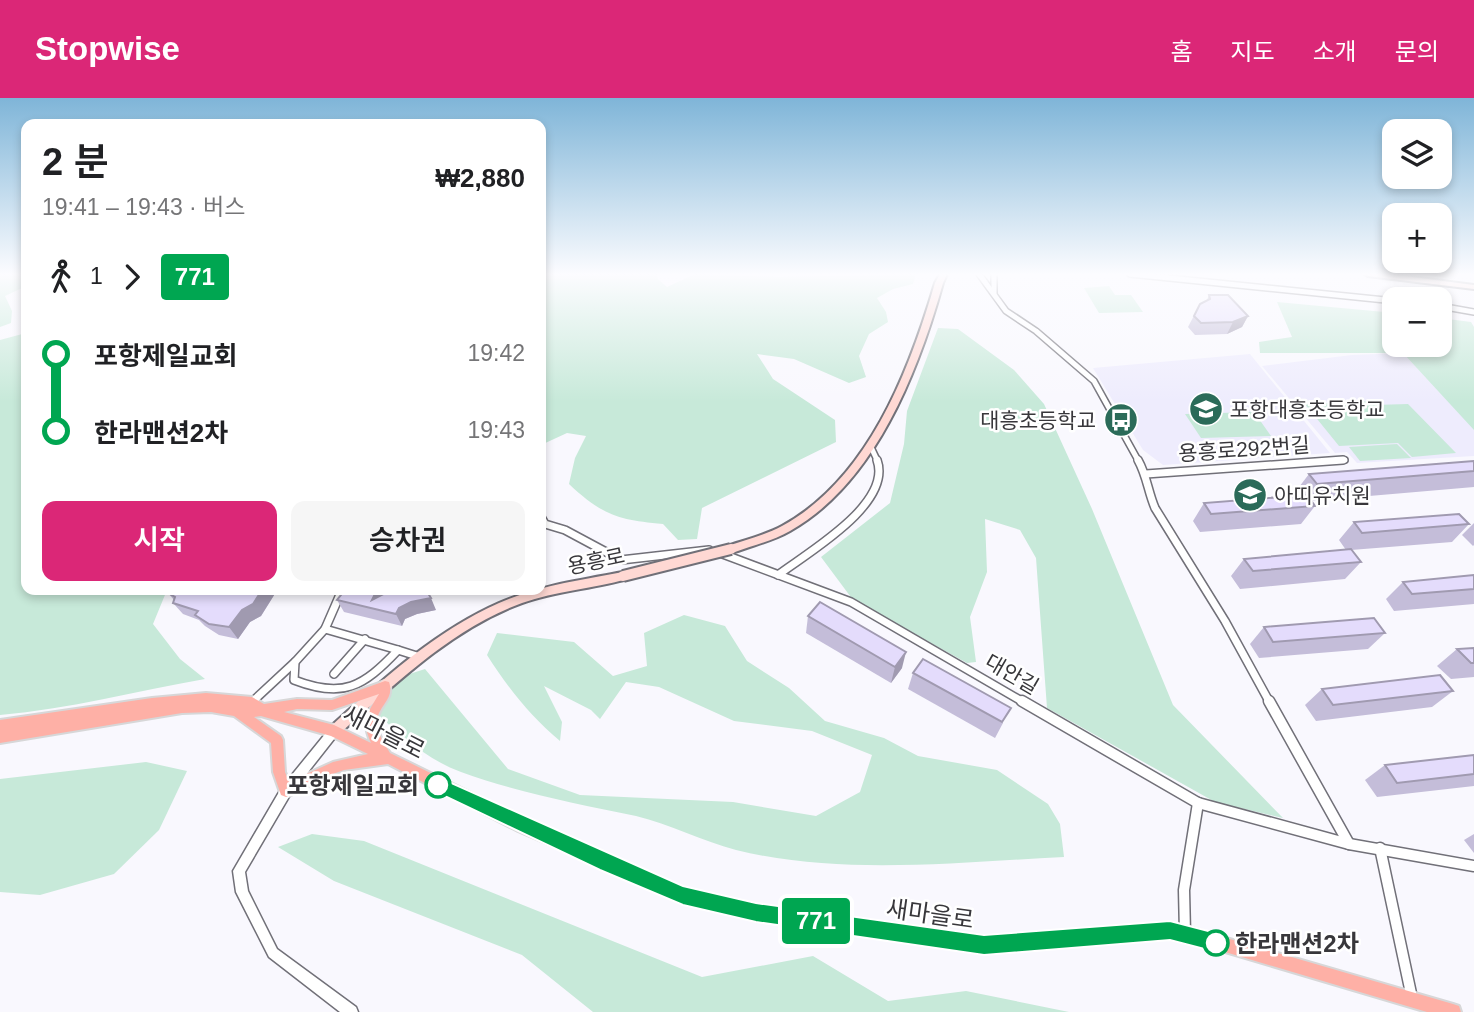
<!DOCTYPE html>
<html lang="ko">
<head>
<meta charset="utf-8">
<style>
  :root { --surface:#fff; --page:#f6f6f6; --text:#202124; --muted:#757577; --accent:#db2777 }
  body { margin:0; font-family:Helvetica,"Noto Sans KR",sans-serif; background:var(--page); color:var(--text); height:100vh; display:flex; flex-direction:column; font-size:26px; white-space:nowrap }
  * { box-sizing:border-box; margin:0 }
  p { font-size:23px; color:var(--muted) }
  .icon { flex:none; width:38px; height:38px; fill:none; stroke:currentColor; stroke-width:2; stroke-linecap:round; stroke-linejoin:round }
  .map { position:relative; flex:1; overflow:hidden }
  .side { position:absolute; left:21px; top:21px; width:525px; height:476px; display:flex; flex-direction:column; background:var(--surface); border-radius:14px; box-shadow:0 4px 10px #0003 }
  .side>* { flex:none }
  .badge { padding:0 14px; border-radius:5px; font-size:24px; line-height:46px }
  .fabs { position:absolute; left:1382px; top:21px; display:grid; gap:14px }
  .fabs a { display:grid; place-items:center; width:70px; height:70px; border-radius:14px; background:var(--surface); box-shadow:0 4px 10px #0003; font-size:35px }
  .map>.badge { position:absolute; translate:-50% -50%; box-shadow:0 0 0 4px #fff }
  .legs { display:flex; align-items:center; gap:10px; height:77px; padding:0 21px; font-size:23px }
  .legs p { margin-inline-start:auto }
  .headline { display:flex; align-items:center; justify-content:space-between; height:119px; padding:0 21px }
  h1 { font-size:38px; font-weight:600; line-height:52px }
  .action { display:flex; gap:14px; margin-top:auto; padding:14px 21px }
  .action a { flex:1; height:80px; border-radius:14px; background:var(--accent); color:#fff; font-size:28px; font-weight:600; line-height:80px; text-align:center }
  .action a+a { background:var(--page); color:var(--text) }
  ul { padding:0 21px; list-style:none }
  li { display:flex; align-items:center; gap:24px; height:77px; font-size:26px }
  li i { display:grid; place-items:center; width:10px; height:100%; margin:0 9px; background:currentColor }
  li i::after { content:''; width:18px; height:18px; margin:-9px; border:5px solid; border-radius:50%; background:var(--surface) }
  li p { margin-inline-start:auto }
  li:first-child i { background:linear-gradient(#0000 50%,currentColor 0) }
  li:last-child i { background:linear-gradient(currentColor 50%,#0000 0) }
  header { display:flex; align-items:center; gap:42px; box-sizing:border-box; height:98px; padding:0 35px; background:var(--accent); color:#fff }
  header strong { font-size:33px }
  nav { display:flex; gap:38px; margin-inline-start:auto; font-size:24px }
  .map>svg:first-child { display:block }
  .built { fill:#eeecfd }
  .green { fill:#c7e9d9 }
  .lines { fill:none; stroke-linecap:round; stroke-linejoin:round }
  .minor-far2-casing { stroke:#717078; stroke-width:8 }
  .minor-far1-casing { stroke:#717078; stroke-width:10 }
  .minor-casing { stroke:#717078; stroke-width:13 }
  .tertiary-casing { stroke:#717078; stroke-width:3 }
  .secondary-casing { stroke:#717078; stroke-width:4 }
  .primary-casing { stroke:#d7d7d8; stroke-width:4 }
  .minor-far2 { stroke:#fff; stroke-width:5 }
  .minor-far1 { stroke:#fff; stroke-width:7 }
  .minor { stroke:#fff; stroke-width:10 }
  .tertiary { fill:#fff; fill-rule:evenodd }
  .secondary { fill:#ffd8d3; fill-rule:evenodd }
  .primary { fill:#feb0a6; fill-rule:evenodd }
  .secondary-bridge-casing { stroke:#717078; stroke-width:14; stroke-linecap:butt }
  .secondary-bridge { stroke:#ffd8d3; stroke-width:10 }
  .wall { fill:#c4bdd9 }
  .shaded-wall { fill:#a09ab0 }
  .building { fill:#e4dcfc; stroke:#a09ab0; stroke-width:2 }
  .line-1 { fill:#00a651; stroke:#fff; stroke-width:2 }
  .stop-1-dot { fill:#fff; stroke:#00a651; stroke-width:3.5 }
  .labels { text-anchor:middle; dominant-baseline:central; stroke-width:5; stroke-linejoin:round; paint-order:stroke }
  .poi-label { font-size:21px; fill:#38373b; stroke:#fff; text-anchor:start }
  .street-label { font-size:21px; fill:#38373b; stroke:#fff }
  .near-street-label { font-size:24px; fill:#38373b; stroke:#fff }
  .near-stop-label { font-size:24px; font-weight:bold; fill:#38373b; stroke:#fff; text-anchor:end }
</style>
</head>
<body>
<header>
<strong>Stopwise</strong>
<nav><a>홈</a><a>지도</a><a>소개</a><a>문의</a></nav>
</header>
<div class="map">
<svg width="1474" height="914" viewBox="0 0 1474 914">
  <rect width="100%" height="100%" fill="#f9f8fe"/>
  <g class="built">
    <path d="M1403,255L1474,331V358L1357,365L1347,354L1335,355L1262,268L1352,257Z"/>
    <path d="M1250,256L1330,355L1163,367L1143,352L1093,270Z"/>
  </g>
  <g class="green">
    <path d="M0,176H26V192L22,190L5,198L12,213L11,225L0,229Z"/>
    <path d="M541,176H657L658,181L667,189L695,176L779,179L916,176L913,186L893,191L877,200L886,214L888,224L869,236L859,258L866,279L849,285L794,261L757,256L773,281L835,322L836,344L702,410L697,441L678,442L663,426C618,422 602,417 569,386L575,360L586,338L567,335L541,347Z"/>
    <path d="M1109,188L1115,197H1131L1143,214L1099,215L1084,190Z"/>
    <path d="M1277,204L1395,215V247H1440V220L1471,224L1474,229V332L1403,255H1260L1259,244L1292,239Z"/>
    <path d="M938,230L958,231L1014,272L1044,306L1092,411L1173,607L1283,720L1215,704L1047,610L1036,460L1020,432L985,421L987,474L970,519L976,564L967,565L853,502L821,459L890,405L904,346L907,313Z"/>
    <path d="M26,235V492H167L153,526L180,561L205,581C137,593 69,611 0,617V242Z"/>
    <path d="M1369,303L1374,307L1408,306L1456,355L1412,359L1398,345L1339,348L1305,306Z"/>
    <path d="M1254,314L1271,338L1201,340L1185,316Z"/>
    <path d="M1397,346L1411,360L1360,363L1349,349Z"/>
    <path d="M684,517L725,528L747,563L789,590L825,623L884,640L918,658L997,672L1048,706L1060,726L1064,759C956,764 842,778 736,752C702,743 670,726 636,718C578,706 516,694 461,674C425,661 393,632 367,605L391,582L425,571L508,671L580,697L733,704L816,718L860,694L872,657L812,633L734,623L659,589L626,584L600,621L591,612L544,588L562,624L560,643C530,618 508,590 487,557L497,535L574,544L613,578L647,568L644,535Z"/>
    <path d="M146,664L187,673L159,732L114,776L40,797L0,794V681Z"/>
    <path d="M312,736L364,743L702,879L813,858L888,903L966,893L1069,914H593L522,857L334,783L278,749Z"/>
  </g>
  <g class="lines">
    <g class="minor-far2-casing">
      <g id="minor-far2">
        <path d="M979,176L1006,213L1036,233L1094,283L1139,364"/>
        <path d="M994,176V195"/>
        <path d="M1130,176L1395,203"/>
        <path d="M1440,208L1474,214"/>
        <path d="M870,347L878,364"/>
        <path d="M1318,364L1345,362"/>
      </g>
    </g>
    <g class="minor-far1-casing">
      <g id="minor-far1">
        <path d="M1138,362C1147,378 1148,394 1155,410L1225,523L1270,605"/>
        <path d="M1146,376L1343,362"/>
        <path d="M541,386V396"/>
        <path d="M541,419L545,426L565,432L621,462L709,452"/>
        <path d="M720,455L851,504L1025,605"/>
        <path d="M778,477C807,455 893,406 877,362"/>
        <path d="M325,531L342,492"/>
        <path d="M325,531L398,552C363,589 343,601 294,582L295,564Z"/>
        <path d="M398,552L420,559"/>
        <path d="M334,576L365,541"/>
        <path d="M252,604L295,564"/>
      </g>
    </g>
    <g class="minor-casing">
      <g id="minor">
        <path d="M1022,603L1198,705L1349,746L1474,768"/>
        <path d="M1269,603L1349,746"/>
        <path d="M1380,750L1412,900"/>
        <path d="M1185,835L1184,792L1198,705"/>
      </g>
    </g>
    <g class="tertiary-casing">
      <path id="tertiary" d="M334,628L338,630L339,633L338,636L290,697L245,774L248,793L277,851L356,909L358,914H340L269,859L236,794L233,773L282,689L330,630Z"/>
    </g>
    <g class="secondary-casing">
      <g id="secondary">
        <path d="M940,176H947L943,185C918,274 875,385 790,433C773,443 753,447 735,454H727L726,451L727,448C745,442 765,437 782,428C868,381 909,274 935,185Z"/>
        <path d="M1365,176H1389L1474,187V191L1368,178Z"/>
        <path d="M623,474L627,475L628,478L627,481C592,491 556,493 522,505C451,531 393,588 338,637L334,639L330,637L328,633L330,629C381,583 435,533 499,505C538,488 580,482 623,474Z"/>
      </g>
    </g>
    <g class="primary-casing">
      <path id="primary" d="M385,583L389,584C395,601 379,607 377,622C376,634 384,645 390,655L528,723L683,790L756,807L984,840L1170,826L1185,828L1453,906L1459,908L1461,914H1427L1185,842L1170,840L984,854L756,821L678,802L518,733L388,666L344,672L327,678L291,697L286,699L281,697L273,674L271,645L234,618L211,614L182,615L0,645V622L152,600L206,595L252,599L264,606L297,601L332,602ZM379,596C367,616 361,622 371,645L334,627L284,614L297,611L332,612ZM261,618L331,638L368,656L333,664L289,684L285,674L283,642L281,638L254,619Z"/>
    </g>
    <use href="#minor-far2" class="minor-far2"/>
    <use href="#minor-far1" class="minor-far1"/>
    <use href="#minor" class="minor"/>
    <use href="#tertiary" class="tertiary"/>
    <use href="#secondary" class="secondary"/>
    <use href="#primary" class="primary"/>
    <g class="secondary-bridge-casing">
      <path id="secondary-bridge" d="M623,478L731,451"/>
    </g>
    <use href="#secondary-bridge" class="secondary-bridge"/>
  </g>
  <g class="wall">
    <path d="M1209,197L1248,218L1242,229L1227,236L1195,237L1188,229L1200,206L1207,202Z"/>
    <path d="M1474,363V389L1311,403L1315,408L1301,426L1200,434L1193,423L1204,405L1300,398L1296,393L1309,376Z"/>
    <path d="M1354,424L1469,426L1452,444L1351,452L1361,464L1345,481L1240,491L1231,478L1244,461L1346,452L1339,442Z"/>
    <path d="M1474,425V447L1473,448L1462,437Z"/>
    <path d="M1474,477V506L1394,513L1386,501L1403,484Z"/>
    <path d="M172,492H275L276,494L261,518L250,524L238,541L219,537L205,528L199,522L183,516L173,505L174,502L168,495Z"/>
    <path d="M345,492H382L384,496L436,512L417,516L405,521L402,528L344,514L337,502Z"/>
    <path d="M808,518L902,570L891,585L806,535Z"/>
    <path d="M1264,529L1385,535L1368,551L1259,560L1250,546Z"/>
    <path d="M1474,550V579L1451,581L1437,568L1457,551Z"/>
    <path d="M913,575L1003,625L995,640L908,591Z"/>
    <path d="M1322,591L1453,593L1432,609L1316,623L1305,607Z"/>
    <path d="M1474,657V688L1377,699L1365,682L1385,667Z"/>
    <path d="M1474,736V755L1464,742Z"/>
  </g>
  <g class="shaded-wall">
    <path d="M1248,218L1242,229L1227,236L1233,224Z"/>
    <path d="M262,492H275L276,494L261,518L250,524L238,541L229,529L242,512Z"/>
    <path d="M377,492H382L386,499L372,502Z"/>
    <path d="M431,500L436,512L417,516L405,521L402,528L396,516L399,510L411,504Z"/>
    <path d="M906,554L902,570L891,585L895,569Z"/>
  </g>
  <g class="building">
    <path d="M1209,197H1228L1248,218L1233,224L1201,225L1194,218L1200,206L1210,201Z"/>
    <path d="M1474,363V373L1317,386L1309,376Z"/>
    <path d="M1307,397L1315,408L1211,416L1204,405Z"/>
    <path d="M1459,416L1469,426L1362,435L1354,424Z"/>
    <path d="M1351,451L1361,464L1253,473L1244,461Z"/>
    <path d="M1474,477V491L1412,496L1403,484Z"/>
    <path d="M172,492H262L253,506L242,512L229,529L209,526L195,517L198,513L173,505L175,499L168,495Z"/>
    <path d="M345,492H377L372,502L391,492H426L431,500L411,504L399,510L396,516L337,502Z"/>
    <path d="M820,504L906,554L895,569L808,518Z"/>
    <path d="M1374,520L1385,535L1273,544L1264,529Z"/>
    <path d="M1474,550V565H1471L1457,551Z"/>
    <path d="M923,561L1011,610L1002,624L913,575Z"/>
    <path d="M1440,577L1453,593L1333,607L1322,591Z"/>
    <path d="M1474,657V676L1397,685L1385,667Z"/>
  </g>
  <linearGradient id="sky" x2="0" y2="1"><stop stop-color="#7fb5d8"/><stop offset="0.58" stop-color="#fcfcff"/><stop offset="1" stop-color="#fcfcff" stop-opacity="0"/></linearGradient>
  <rect width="1474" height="304" fill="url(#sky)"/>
  <path class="line-1" d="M438,679L683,788L756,805L984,837L1170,823L1216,835L1223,838L1226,845L1223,851L1216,854L1170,842L984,857L756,824L683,807L600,772L432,692L429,687L432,681Z"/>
  <defs>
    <g id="school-disc" transform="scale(1.75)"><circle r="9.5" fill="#2b6b59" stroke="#fff"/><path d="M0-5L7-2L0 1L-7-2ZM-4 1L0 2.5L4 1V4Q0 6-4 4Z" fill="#fff"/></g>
    <g id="bus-disc" transform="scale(1.75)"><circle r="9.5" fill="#2b6b59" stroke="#fff"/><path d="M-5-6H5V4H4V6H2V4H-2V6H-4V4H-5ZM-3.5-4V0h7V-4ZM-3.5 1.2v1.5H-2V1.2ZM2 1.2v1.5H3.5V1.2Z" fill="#fff"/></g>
  </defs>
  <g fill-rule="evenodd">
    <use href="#school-disc" x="1206" y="311"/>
    <use href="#bus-disc" x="1121" y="322"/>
    <use href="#school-disc" x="1250" y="397"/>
  </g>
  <g class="stop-1-dot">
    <circle cx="438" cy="687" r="12"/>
    <circle cx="1216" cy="845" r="12"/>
  </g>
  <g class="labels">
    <g class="poi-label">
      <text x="1230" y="311">포항대흥초등학교</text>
      <text x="1096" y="322" text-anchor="end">대흥초등학교</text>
      <text x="1274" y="397">아띠유치원</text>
    </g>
    <g class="street-label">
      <text transform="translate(1244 351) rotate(-4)">용흥로292번길</text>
      <text transform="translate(596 463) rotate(-12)">용흥로</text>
      <text transform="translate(1012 576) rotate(30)">대안길</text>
    </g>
    <g class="near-street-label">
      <text transform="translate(384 634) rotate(27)">새마을로</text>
      <text transform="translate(930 816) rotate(8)">새마을로</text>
    </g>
    <g class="near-stop-label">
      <text x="419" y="687">포항제일교회</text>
      <text x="1235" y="845" text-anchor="start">한라맨션2차</text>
    </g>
  </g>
</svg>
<div class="fabs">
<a><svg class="icon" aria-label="layers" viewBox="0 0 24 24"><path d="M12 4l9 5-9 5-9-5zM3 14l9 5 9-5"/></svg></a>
<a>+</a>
<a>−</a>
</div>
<b class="badge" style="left:816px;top:823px;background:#00a651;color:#fff">771</b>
<section class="side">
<div class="headline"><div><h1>2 분</h1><p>19:41 – 19:43 · 버스</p></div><b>₩2,880</b></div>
<div class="legs"><svg class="icon" aria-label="walk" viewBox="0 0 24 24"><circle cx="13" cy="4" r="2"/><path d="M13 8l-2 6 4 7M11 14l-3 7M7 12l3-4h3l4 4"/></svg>1<svg class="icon" aria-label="forward" viewBox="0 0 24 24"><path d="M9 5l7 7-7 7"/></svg><b class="badge" style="background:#00a651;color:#fff">771</b></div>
<ul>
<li><i style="color:#00a651"></i><b>포항제일교회</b><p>19:42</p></li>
<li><i style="color:#00a651"></i><b>한라맨션2차</b><p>19:43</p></li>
</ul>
<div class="action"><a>시작</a><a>승차권</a></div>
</section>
</div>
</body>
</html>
